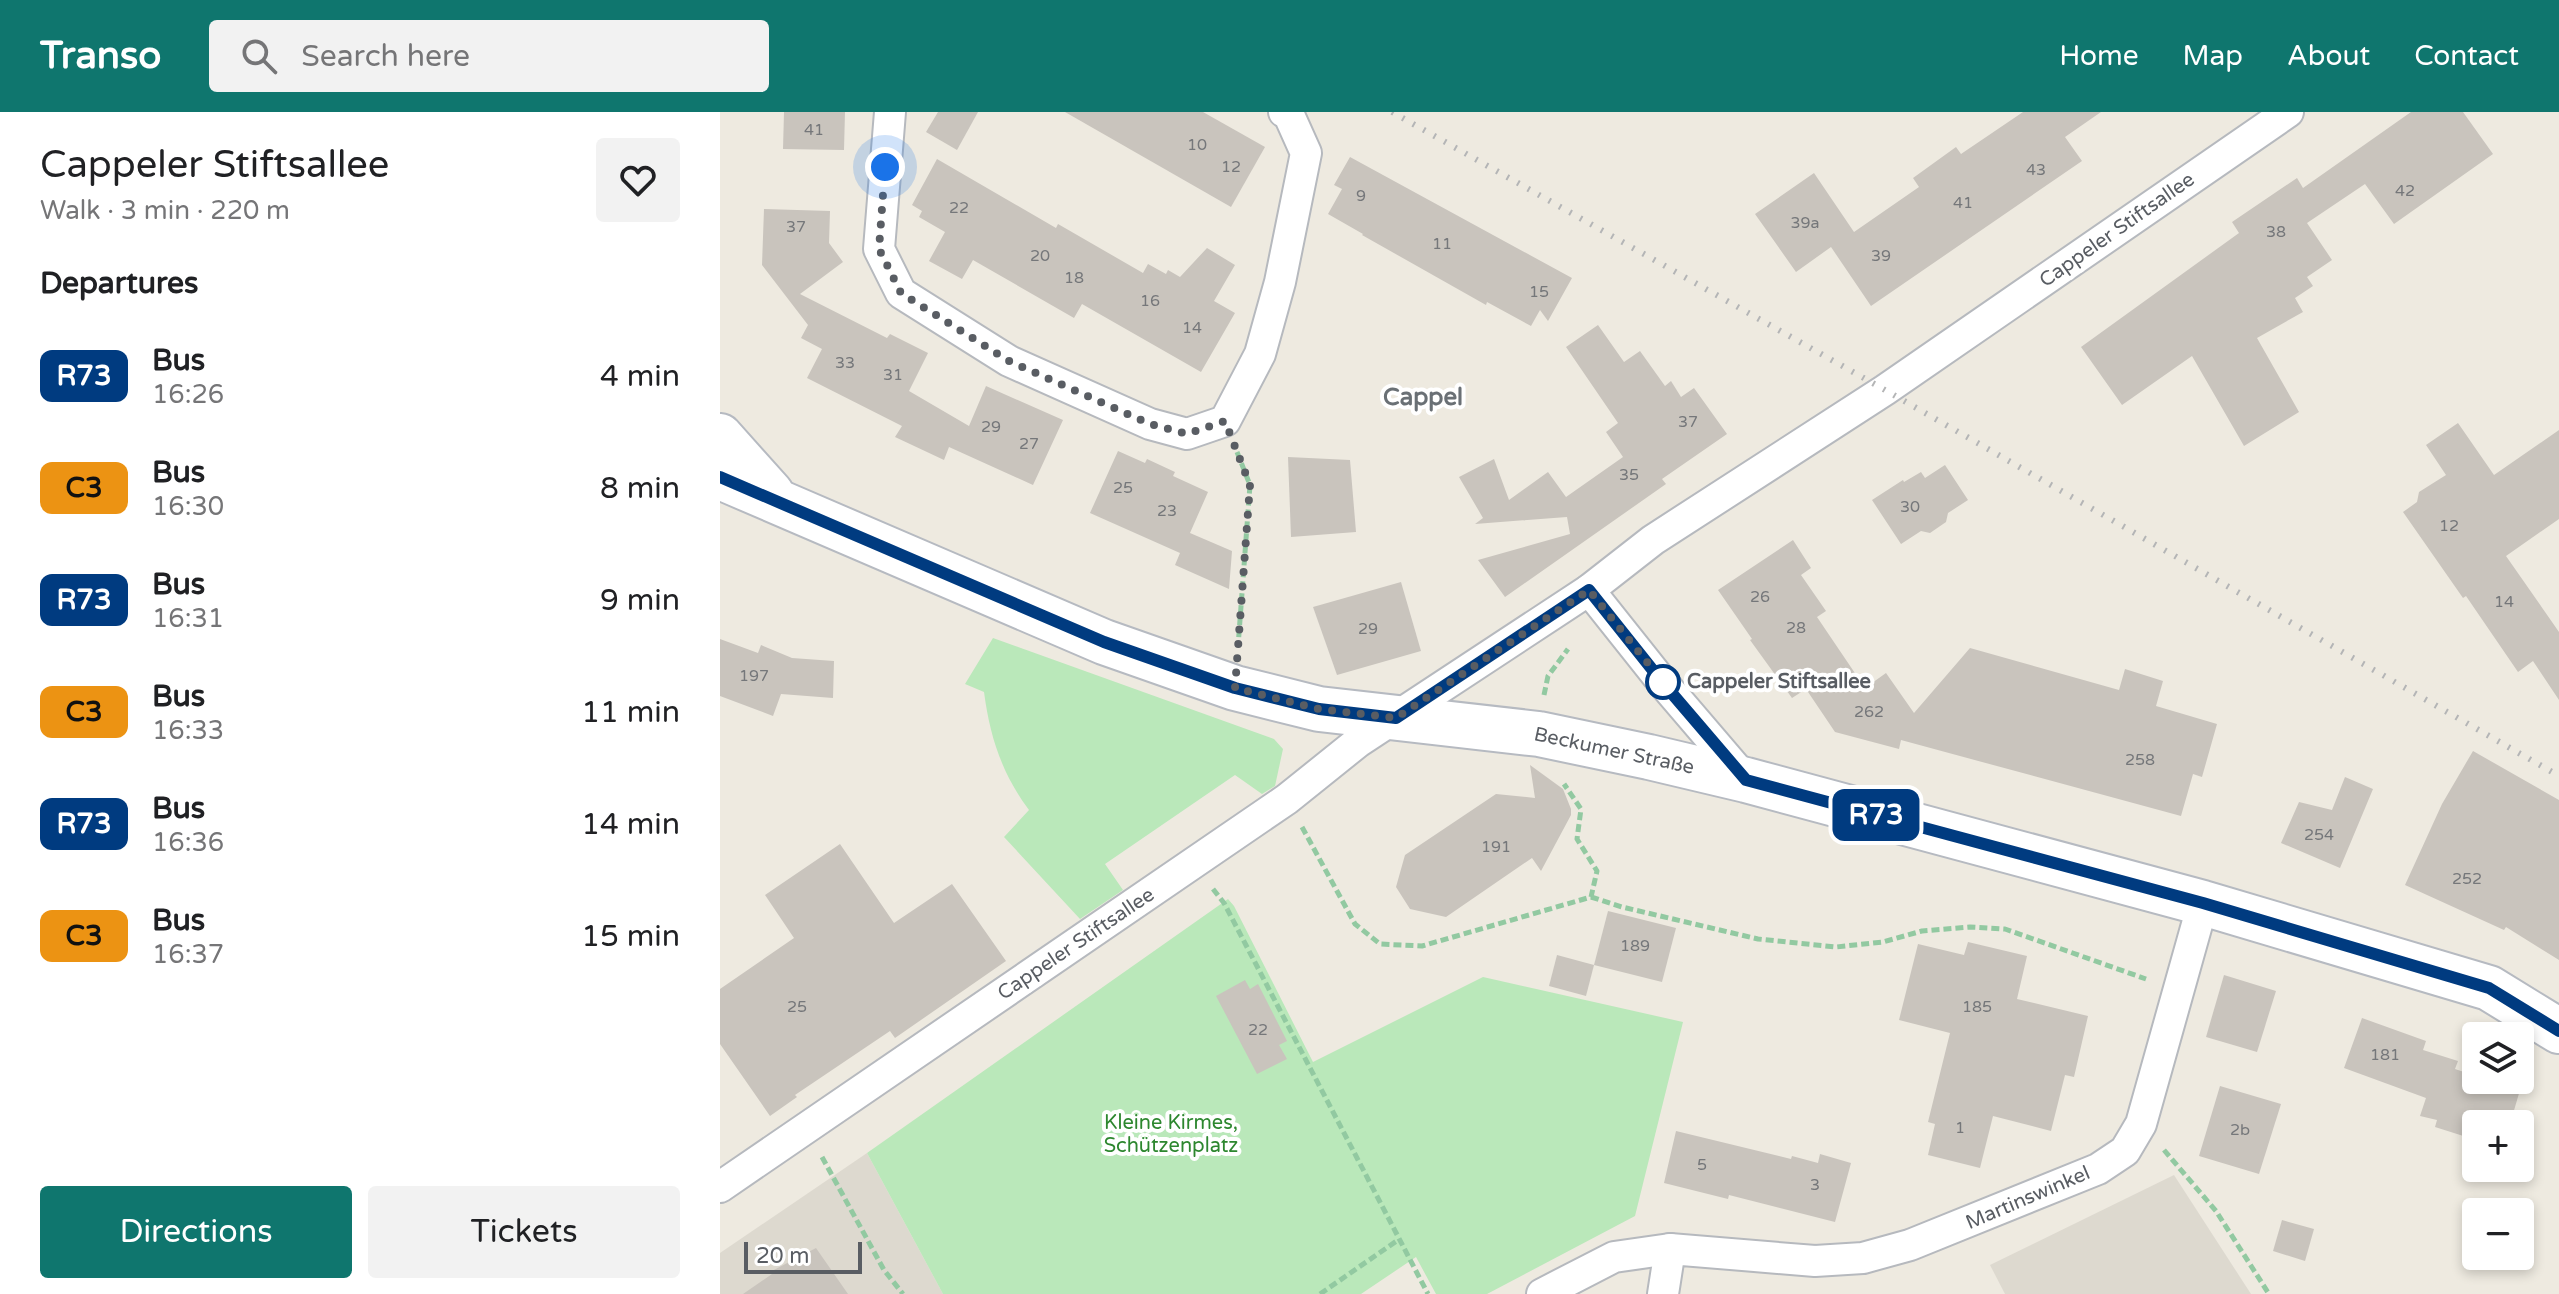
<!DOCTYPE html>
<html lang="en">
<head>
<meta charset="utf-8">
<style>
  :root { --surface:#fff; --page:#f2f2f2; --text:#202124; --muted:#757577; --accent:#0f766e }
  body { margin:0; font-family:"Varela Round",sans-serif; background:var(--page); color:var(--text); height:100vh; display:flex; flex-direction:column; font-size:30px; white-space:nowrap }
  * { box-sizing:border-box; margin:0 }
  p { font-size:26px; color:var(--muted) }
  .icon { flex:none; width:44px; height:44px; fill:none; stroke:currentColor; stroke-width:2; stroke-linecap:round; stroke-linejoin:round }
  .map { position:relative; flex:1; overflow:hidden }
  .details { display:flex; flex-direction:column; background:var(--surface); width:720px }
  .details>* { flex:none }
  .badge { padding:0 16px; border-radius:12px; font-size:28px; line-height:52px }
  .tools { position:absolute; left:1742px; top:910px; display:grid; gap:16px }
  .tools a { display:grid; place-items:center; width:72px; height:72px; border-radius:8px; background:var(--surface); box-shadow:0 4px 12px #0003; font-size:40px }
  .scale { position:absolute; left:24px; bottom:20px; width:118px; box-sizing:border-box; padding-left:8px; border:4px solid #595d63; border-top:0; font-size:22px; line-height:28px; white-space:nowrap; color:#595d63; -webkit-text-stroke:6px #fff; paint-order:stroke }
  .you { position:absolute; width:40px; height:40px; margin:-20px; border:6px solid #fff; border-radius:50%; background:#1a73e8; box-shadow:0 0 0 12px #1a73e833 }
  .map>.badge { position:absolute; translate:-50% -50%; box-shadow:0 0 0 4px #fff }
  h2 { padding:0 40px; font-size:30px; line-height:72px }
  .round { display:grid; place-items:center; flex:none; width:84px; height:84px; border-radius:8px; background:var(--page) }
  .overview { display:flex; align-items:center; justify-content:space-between; height:136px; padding:0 40px }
  h1 { font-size:38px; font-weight:600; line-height:60px }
  .primary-button { display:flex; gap:16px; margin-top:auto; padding:16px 40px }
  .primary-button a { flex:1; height:92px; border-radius:8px; background:var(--accent); color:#fff; font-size:32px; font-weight:600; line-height:92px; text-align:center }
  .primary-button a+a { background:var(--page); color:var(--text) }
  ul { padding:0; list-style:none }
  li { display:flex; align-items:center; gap:24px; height:112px; padding:0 40px }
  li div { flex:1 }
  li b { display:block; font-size:30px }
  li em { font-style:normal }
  li .badge { min-width:88px; font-weight:700; text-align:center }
  header { display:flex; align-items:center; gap:48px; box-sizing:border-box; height:112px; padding:0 40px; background:var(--accent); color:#fff }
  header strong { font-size:38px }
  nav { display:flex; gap:44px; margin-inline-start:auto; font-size:28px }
  .search { width:560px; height:72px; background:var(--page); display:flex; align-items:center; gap:20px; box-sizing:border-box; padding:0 28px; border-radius:8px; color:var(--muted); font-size:30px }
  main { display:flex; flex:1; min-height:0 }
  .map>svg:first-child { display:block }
  .education { fill:#ddd9cf }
  .green { fill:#bae8ba }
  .building { fill:#c9c4bd }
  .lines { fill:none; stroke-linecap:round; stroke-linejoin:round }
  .minor-casing { stroke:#b6b9be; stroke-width:34 }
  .secondary-casing { stroke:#b6bac1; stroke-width:48 }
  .path { stroke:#92c9a1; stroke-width:5; stroke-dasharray:8 4; stroke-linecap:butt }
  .minor { stroke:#fff; stroke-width:30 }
  .secondary { stroke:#fff; stroke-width:44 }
  .rail { stroke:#b4b5b6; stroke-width:6; stroke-dasharray:2 10; stroke-linecap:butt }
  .line-casing { stroke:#fff; stroke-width:18 }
  .line { stroke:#003b80; stroke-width:12 }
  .walk { stroke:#595d63; stroke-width:8; stroke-dasharray:0 14.4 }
  .stop-dot { fill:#fff; stroke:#003b80; stroke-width:4 }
  .labels { text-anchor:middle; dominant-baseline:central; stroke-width:8; stroke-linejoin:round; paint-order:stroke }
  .number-label { font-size:16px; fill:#75777a }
  .street-label { font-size:20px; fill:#595d63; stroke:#fff }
  .stop-label { font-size:20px; font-weight:bold; fill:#595d63; stroke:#fff; text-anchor:start }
  .park-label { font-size:20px; fill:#2d872f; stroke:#fff }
  .quarter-label { font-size:24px; font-weight:bold; fill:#6a7075; stroke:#fff }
</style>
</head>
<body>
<header>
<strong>Transo</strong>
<div class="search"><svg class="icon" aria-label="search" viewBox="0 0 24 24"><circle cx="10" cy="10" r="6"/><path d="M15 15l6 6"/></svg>Search here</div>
<nav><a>Home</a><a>Map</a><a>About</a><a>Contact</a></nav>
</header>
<main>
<section class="details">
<div class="overview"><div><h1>Cappeler Stiftsallee</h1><p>Walk · 3 min · 220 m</p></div><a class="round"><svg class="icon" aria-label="heart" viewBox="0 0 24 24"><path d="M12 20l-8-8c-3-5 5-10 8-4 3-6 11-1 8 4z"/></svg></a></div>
<h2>Departures</h2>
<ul>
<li><span class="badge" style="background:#003b80;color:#fff">R73</span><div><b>Bus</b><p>16:26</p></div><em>4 min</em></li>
<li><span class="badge" style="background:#ec9313;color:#111">C3</span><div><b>Bus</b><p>16:30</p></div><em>8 min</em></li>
<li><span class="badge" style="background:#003b80;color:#fff">R73</span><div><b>Bus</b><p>16:31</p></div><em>9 min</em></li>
<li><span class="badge" style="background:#ec9313;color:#111">C3</span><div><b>Bus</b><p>16:33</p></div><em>11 min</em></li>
<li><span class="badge" style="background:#003b80;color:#fff">R73</span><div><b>Bus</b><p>16:36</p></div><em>14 min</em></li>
<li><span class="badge" style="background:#ec9313;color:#111">C3</span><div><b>Bus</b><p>16:37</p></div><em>15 min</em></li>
</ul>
<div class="primary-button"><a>Directions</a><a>Tickets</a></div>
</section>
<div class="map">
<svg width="1839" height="1182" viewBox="0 0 1839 1182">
  <rect width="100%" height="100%" fill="#eeeae0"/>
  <g class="education">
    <path d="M147,1041L223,1182H0V1141Z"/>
    <path d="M1454,1063L1531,1182H1285L1270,1153Z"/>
  </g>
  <g class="green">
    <path d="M273,526L554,627L563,637L555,674L542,682L515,663L385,752L403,778L360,807L284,725L309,698C282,662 270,625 264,580L245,572Z"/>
    <path d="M508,787L514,794L593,950L763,865L963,910L915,1104L767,1182H716L696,1145L641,1182H223L147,1041Z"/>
  </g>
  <g class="building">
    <path d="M64,0H125L124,38L63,37Z"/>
    <path d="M218,0H258L237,38L206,20Z"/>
    <path d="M345,0H483L545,35L511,95Z"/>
    <path d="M1303,0H1381L1345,25L1362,49L1151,194L1111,135L1076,160L1035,102L1094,61L1134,120L1199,75L1193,66L1236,35L1241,42Z"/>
    <path d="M1691,0H1743L1773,42L1674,112L1645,72L1587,111L1612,148L1587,165L1593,174L1575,186L1583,200L1537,226L1579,300L1524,334L1472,244L1402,293L1361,235L1519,121L1512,110L1577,66L1583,76Z"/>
    <path d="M630,45L852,166L828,209L820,198L811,214L767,190L766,193L642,123L643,122L608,102L622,77L614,73Z"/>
    <path d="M217,47L336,116L338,112L423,161L428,152L446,162L448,158L460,165L487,136L515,153L494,189L515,201L481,260L362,192L354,206L253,148L242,167L209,149L225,120L199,105L202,99L192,93Z"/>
    <path d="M44,97L110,99L109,131L123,150L80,182L167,226L170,222L208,241L189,279L249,314L266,274L343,308L313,373L229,335L224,348L175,325L182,314L87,266L102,237L81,226L88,213L42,153Z"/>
    <path d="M878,213L904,250L920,239L945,274L951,269L961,285L974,276L1007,322L942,367L946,372L785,485L758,448L850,422L847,405L755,412L763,406L739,365L774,347L789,388L828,360L846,385L903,345L886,320L898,311L846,235Z"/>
    <path d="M1738,311L1774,363L1839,318V407L1786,444L1839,520V588L1813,549L1798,560L1746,484L1743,486L1683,400L1697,390L1699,380L1726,363L1706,333Z"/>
    <path d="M398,339L425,351L427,347L455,360L453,364L488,380L470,421L512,439L509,477L455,453L460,441L370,401Z"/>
    <path d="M568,345L630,348L636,420L571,425Z"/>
    <path d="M1225,353L1248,388L1228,401L1226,410L1210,421L1201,419L1181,432L1152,388L1183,368L1184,370L1201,360L1205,366Z"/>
    <path d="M1073,428L1091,456L1081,463L1106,499L1097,505L1145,576L1166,561L1194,601L1250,536L1399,578L1405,557L1443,569L1436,594L1497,612L1482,665L1473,662L1461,704L1181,628L1179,637L1115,620L1086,577L1072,586L1030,528L1032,527L998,478Z"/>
    <path d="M681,470L701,539L617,563L593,495Z"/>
    <path d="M0,527L38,541L41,533L72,546L114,549L113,586L61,582L53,604L0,584Z"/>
    <path d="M1753,639L1839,688V848L1786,815L1784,818L1685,773L1722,692Z"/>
    <path d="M810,653L843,677L851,697V703L821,759L812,746L726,805L690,797L676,775L685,743L776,682L815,686Z"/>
    <path d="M1625,665L1653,677L1620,756L1561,731L1579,690L1612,698Z"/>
    <path d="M120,732L174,811L232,772L286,849L175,926L170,919L75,983L77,985L50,1004L0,932V877L74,826L45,783Z"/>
    <path d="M888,799L956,816L942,870L874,853Z"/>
    <path d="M1248,830L1307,844L1297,887L1368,904L1354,965L1345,963L1331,1019L1273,1004L1260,1056L1208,1043L1215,1012L1208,1010L1230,921L1179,908L1198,832L1244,843Z"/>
    <path d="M837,843L874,853L866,884L829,874Z"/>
    <path d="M1504,863L1556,879L1537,940L1486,925Z"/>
    <path d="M525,868L530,877L538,872L567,929L559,933L567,947L537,962L496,884Z"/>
    <path d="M1642,906L1706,929L1703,938L1738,949L1735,957L1756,964V968H1770L1800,978L1790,1012H1756V1028L1715,1015L1717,1008L1700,1004L1706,986L1624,956Z"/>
    <path d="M1500,974L1561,992L1539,1062L1479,1044Z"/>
    <path d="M956,1019L1071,1047L1072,1044L1098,1051L1100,1042L1131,1051L1115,1110L1009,1083L1008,1087L944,1071Z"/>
    <path d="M1562,1108L1594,1117L1585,1149L1553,1139Z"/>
    <path d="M96,1136L128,1182H23L52,1162L50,1160Z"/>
  </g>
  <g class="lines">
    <g class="minor-casing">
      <g id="minor">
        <path d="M170,0L159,137L181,181L289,249L430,312L467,322L505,309L540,242L560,170L586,41L569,3L564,0"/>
        <path d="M869,478L943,571L1026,668"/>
        <path d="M0,1075L567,687L638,630L869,478L933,428L1165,278L1568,0"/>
        <path d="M822,1182L894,1145L950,1137"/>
        <path d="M943,1182L950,1137L1095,1149L1143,1146L1190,1133L1378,1057L1405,1039L1421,1012L1483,791"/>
      </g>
    </g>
    <g class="secondary-casing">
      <g id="secondary">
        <path d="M0,324L51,381"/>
        <path d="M0,365L384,530L515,576L599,597L819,622L929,645L1026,668L1483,791L1769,876L1839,919"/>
      </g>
    </g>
    <g class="path">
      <path d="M517,340L530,373L518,535"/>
      <path d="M824,583L828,564L848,537"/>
      <path d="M582,715L635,812L660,832L702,834L871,785L877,759L857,727L861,697L844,672"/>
      <path d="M493,777L504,791L708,1182"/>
      <path d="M871,785L902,795L1038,827L1116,835L1163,830L1202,819L1250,815L1285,817L1426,867"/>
      <path d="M1444,1038L1496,1099L1549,1182"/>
      <path d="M102,1045L164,1158L183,1182"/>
      <path d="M600,1182L678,1128"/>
    </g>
    <use href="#minor" class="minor"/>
    <use href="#secondary" class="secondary"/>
    <path class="rail" d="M672,0L1165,278L1839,664"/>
  </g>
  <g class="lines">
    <g class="line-casing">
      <path id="line" d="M0,365L384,530L515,576L599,597L676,606L869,478L943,571L1026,668L1483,791L1769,876L1839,919"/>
    </g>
    <use href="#line" class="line"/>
    <path class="walk" d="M165,55L159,137L181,181L289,249L430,312L467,322L505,309L530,373L515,576L599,597L676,606L869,478L943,570"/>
  </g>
  <circle class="stop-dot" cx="943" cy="570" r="16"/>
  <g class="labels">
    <g class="number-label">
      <text x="94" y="18">41</text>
      <text x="477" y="33">10</text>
      <text x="511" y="55">12</text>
      <text x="1316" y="58">43</text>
      <text x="1685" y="79">42</text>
      <text x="641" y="84">9</text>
      <text x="1243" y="91">41</text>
      <text x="239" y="96">22</text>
      <text x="1085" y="111">39a</text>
      <text x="76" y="115">37</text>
      <text x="1556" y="120">38</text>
      <text x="722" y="132">11</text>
      <text x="320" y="144">20</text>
      <text x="1161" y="144">39</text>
      <text x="354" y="166">18</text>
      <text x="819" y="180">15</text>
      <text x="430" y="189">16</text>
      <text x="472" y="216">14</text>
      <text x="125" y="251">33</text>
      <text x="173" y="263">31</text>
      <text x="968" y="310">37</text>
      <text x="271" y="315">29</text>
      <text x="309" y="332">27</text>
      <text x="909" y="363">35</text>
      <text x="403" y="376">25</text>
      <text x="1190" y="395">30</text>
      <text x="447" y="399">23</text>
      <text x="1729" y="414">12</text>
      <text x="1040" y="485">26</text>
      <text x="1784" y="490">14</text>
      <text x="1076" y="516">28</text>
      <text x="648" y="517">29</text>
      <text x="34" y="564">197</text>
      <text x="1149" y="600">262</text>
      <text x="1420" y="648">258</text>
      <text x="1599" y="723">254</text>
      <text x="776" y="735">191</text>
      <text x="1747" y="767">252</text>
      <text x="915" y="834">189</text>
      <text x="77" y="895">25</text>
      <text x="1257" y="895">185</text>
      <text x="538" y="918">22</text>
      <text x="1665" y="943">181</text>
      <text x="1240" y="1016">1</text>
      <text x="1520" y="1018">2b</text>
      <text x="982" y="1053">5</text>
      <text x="1095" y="1073">3</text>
    </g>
    <g class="street-label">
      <text transform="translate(1397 118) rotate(-35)">Cappeler Stiftsallee</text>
      <text transform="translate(894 639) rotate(12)">Beckumer Straße</text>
      <text transform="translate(356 832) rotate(-34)">Cappeler Stiftsallee</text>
      <text transform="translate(1308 1086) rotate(-23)">Martinswinkel</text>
    </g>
    <g class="stop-label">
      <text x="967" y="570">Cappeler Stiftsallee</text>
    </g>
    <g class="park-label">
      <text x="451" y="1011">Kleine Kirmes,<tspan x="451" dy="23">Schützenplatz</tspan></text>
    </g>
    <g class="quarter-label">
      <text x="703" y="285">Cappel</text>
    </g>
  </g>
</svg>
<div class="tools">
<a><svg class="icon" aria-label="layers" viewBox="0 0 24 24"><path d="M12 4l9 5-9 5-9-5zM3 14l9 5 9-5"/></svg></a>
<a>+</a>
<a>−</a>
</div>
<div class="scale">20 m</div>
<div class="you" style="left:165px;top:55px"></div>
<b class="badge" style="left:1156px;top:703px;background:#003b80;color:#fff">R73</b>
</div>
</main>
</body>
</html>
